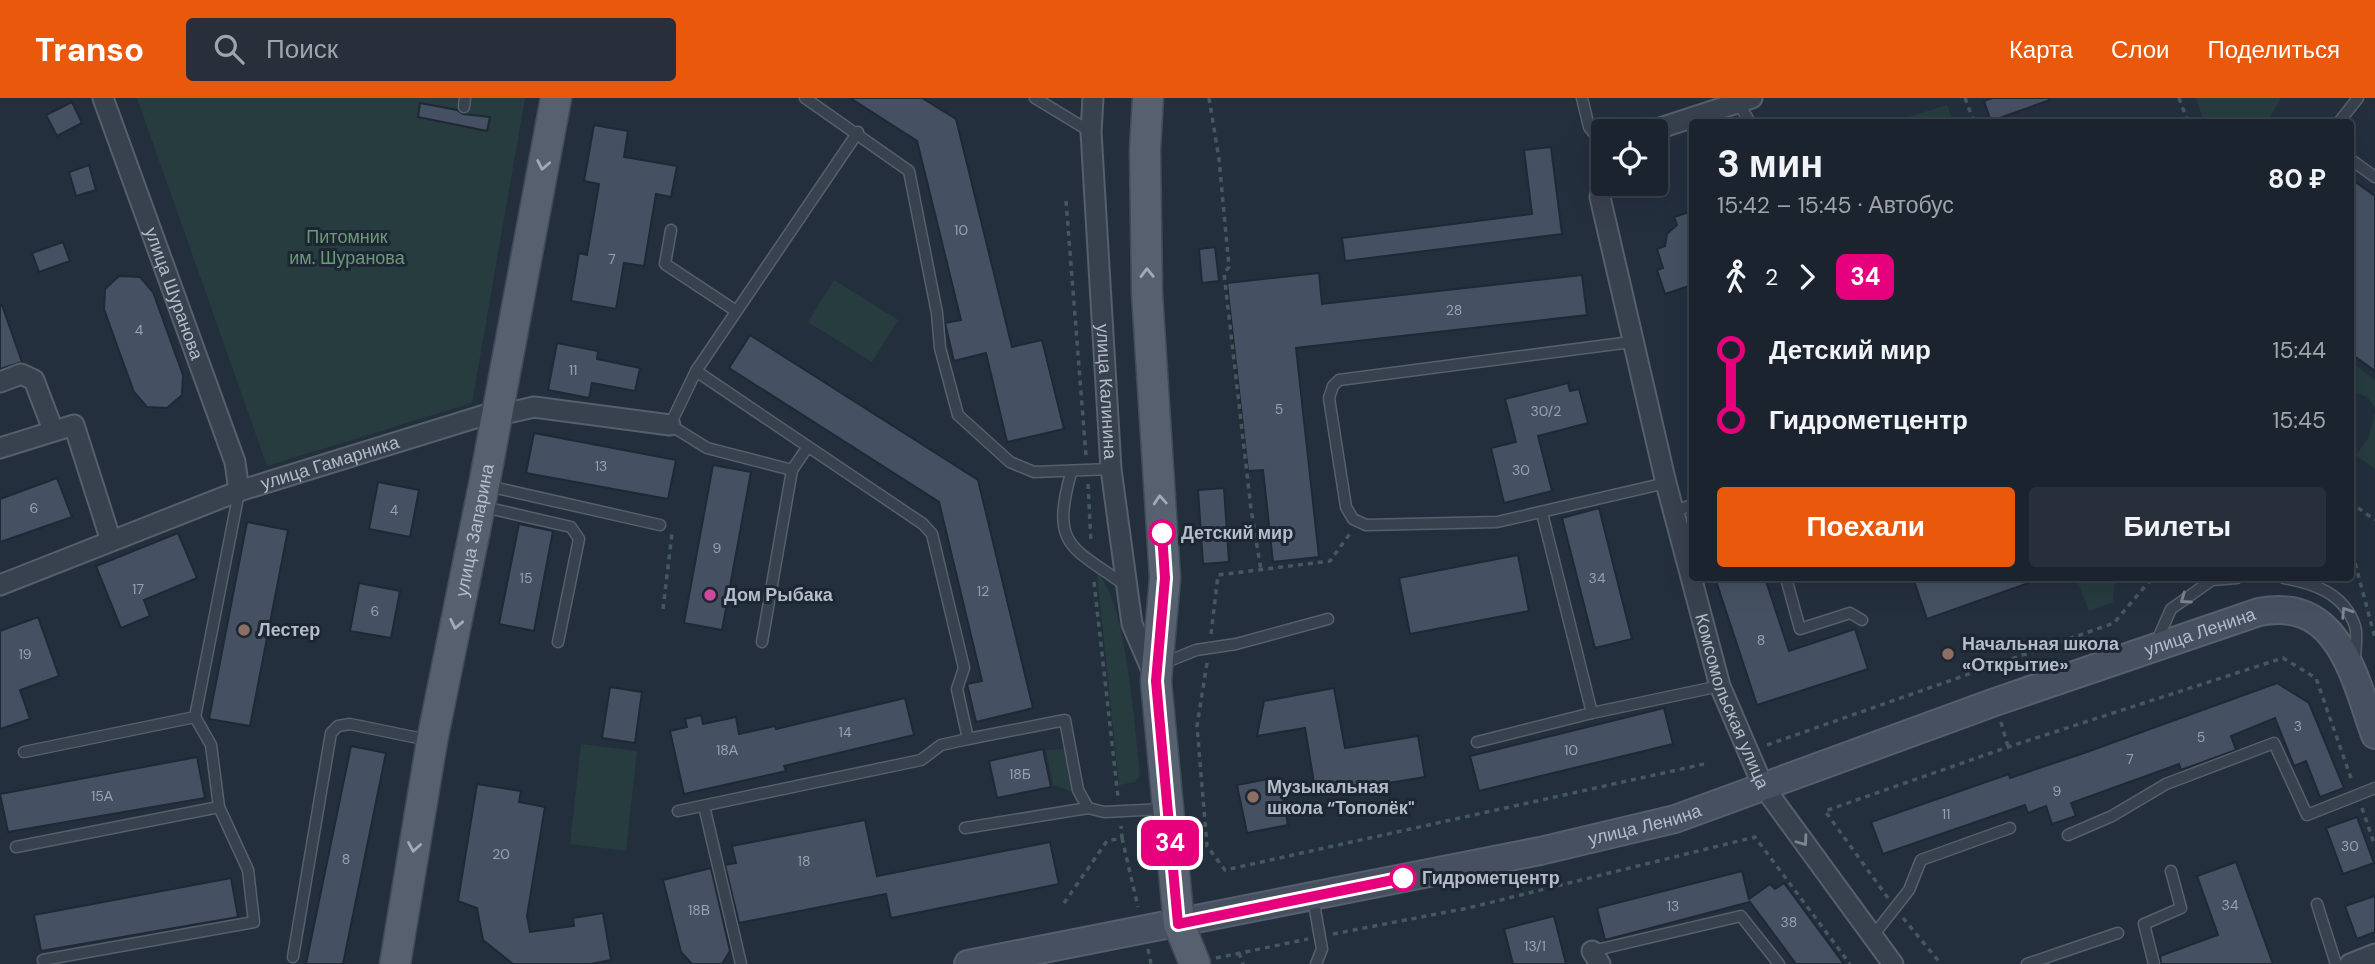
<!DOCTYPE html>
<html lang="ru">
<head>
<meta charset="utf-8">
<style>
  :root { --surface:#1b232e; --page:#282f3a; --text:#f1f3f6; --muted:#a0a4aa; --line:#39404a; --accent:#ea580c }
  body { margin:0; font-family:"DM Sans",sans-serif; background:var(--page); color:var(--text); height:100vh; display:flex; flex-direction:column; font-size:26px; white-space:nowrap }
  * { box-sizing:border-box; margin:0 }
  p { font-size:23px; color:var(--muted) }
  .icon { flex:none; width:38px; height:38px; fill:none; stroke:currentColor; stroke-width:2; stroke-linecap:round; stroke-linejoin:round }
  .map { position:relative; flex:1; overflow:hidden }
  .side { position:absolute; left:1689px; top:21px; width:665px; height:462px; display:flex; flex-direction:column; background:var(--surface); border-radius:7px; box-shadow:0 7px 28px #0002,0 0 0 2px var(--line) }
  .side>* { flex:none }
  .badge { padding:0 14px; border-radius:10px; font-size:24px; line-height:46px }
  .tools { position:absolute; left:1591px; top:21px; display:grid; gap:14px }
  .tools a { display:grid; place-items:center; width:77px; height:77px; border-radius:7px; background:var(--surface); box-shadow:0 7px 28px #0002,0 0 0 2px var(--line); font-size:35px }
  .map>.badge { position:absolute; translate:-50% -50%; box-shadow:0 0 0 4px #fff }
  .legs { display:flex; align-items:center; gap:10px; height:77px; padding:0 28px; font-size:23px }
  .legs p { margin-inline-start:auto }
  .headline { display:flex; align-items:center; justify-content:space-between; height:119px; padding:0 28px }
  h1 { font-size:38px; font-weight:700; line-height:52px }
  .primary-button { display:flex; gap:14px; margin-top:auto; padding:14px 28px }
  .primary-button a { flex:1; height:80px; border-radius:7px; background:var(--accent); color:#fff; font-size:28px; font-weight:700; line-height:80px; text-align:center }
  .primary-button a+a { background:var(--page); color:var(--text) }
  ul { padding:0 28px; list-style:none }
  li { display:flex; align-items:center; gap:24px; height:70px; font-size:26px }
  li i { display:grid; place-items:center; width:10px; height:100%; margin:0 9px; background:currentColor }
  li i::after { content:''; width:18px; height:18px; margin:-9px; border:5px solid; border-radius:50%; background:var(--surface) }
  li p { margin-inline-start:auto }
  li:first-child i { background:linear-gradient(#0000 50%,currentColor 0) }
  li:last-child i { background:linear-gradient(currentColor 50%,#0000 0) }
  header { display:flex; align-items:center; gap:42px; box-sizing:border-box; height:98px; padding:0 35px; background:var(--accent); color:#fff }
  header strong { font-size:33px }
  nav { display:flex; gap:38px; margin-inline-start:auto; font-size:24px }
  .search { width:490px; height:63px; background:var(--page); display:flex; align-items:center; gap:18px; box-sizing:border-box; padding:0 24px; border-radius:7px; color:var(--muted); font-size:26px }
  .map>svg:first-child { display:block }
  .green { fill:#263c3f }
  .building { fill:#455162; stroke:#1f2835; stroke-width:2 }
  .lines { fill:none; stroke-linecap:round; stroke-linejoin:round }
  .service-casing { stroke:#565f6c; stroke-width:13 }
  .minor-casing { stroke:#565f6c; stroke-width:23 }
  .secondary-casing { stroke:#565f6c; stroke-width:30 }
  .primary-casing { stroke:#414a57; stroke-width:33 }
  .path { stroke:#44595c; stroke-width:3.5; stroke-dasharray:5 5; stroke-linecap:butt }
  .service { stroke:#38414e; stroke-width:10 }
  .minor { stroke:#38414e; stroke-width:19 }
  .secondary { stroke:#465061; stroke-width:26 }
  .primary { stroke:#56606e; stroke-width:30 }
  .oneway { stroke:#a1aab7 }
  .oneway2 { stroke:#7c8592 }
  .line-1-casing { stroke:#fff; stroke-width:16 }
  .line-1 { stroke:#e6007e; stroke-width:10 }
  .stop-1-dot { fill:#fff; stroke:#e6007e; stroke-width:3.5 }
  .hotel-dot { fill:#d1479c; stroke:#1d2633; stroke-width:2.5 }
  .education-dot { fill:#8d6e63; stroke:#1d2633; stroke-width:2.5 }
  .labels { text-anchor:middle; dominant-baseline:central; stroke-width:6; stroke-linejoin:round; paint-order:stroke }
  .number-label { font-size:14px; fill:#98a1af }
  .park-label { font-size:18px; fill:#6b9a76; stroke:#1d2633 }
  .street-label { font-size:18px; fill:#b4bcc9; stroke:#1d2633 }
  .stop-label { font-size:18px; font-weight:bold; fill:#b4bcc9; stroke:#1d2633; text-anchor:start }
  .poi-label { font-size:18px; font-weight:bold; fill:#b4bcc9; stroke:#1d2633; text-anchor:start }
</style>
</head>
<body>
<header>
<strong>Transo</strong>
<div class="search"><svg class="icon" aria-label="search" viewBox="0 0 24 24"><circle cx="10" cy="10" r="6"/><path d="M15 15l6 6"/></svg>Поиск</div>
<nav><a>Карта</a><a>Слои</a><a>Поделиться</a></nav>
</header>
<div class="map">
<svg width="2375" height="866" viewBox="0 0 2375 866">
  <rect width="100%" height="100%" fill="#242f3e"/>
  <g class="green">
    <path d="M137,0H525L472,305L267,368Z"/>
    <path d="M2196,0H2281L2267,24H2204Z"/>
    <path d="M1947,7L1953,24H1892Z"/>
    <path d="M834,182L898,222L872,264L808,224Z"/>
    <path d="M2350,263L2375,282V311C2370,299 2364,295 2350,296Z"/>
    <path d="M2375,315V371L2356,357L2369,339Z"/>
    <path d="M1097,475C1127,502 1135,635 1140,677L1135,684L1119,687Z"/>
    <path d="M2076,480H2115L2113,504L2089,513Z"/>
    <path d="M581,646L637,653L626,753L570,746Z"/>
    <path d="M1065,651L1073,694L1053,687L1046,652Z"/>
  </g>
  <g class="building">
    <path d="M850,0H922L956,21L1012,249L1042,242L1064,331L1007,344L986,255L954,263L945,225L961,222L917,43Z"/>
    <path d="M1992,0H2049L2050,2L1991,23L1984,3Z"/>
    <path d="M72,4L82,25L57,38L46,17Z"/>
    <path d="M420,5L457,12L463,16L490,19L487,33L418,19Z"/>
    <path d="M594,27L628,33L624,59L677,68L671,99L656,96L644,168L624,165L616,211L571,203L579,155L587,157L599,86L584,83Z"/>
    <path d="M1551,49L1562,136L1345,163L1342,140L1532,116L1524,52Z"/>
    <path d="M89,67L96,92L76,98L69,74Z"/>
    <path d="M2350,80L2375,98V273L2350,255Z"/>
    <path d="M1692,113V187L1665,196L1657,172L1663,170L1657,151L1665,148L1667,136L1677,127L1674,119Z"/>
    <path d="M63,144L70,163L39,174L32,155Z"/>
    <path d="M1215,149L1219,183L1202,185L1199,151Z"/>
    <path d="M1319,175L1322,206L1582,177L1587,217L1296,250L1319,459L1273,464L1263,372L1248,373L1227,185Z"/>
    <path d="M119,178L140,179L153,194L183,277L182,297L167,310L147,309L134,294L119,253L104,211L105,191Z"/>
    <path d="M2,207L22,264L0,271V208Z"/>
    <path d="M750,237L978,382L1033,610L976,624L967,586L982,583L939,404L729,270Z"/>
    <path d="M557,245L598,253L597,261L640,270L635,293L592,285L589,300L548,292Z"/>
    <path d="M1568,285L1570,293L1579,291L1588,325L1538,338L1552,393L1504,405L1491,350L1516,344L1505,301Z"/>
    <path d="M534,335L676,362L668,401L526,375Z"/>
    <path d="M713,367L751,374L722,532L684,525Z"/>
    <path d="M57,380L72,419L0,444V401Z"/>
    <path d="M378,384L419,392L410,439L369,431Z"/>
    <path d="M1224,390L1229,464L1203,466L1198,392Z"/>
    <path d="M1599,410L1632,541L1595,550L1562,420Z"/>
    <path d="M247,424L288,432L250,628L209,621Z"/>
    <path d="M519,426L553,433L534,533L499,526Z"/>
    <path d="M178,435L197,480L144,502L150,518L121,530L96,468Z"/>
    <path d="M1518,457L1529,513L1410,536L1399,480Z"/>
    <path d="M1715,480H1765L1789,553L1855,531L1868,571L1757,607Z"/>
    <path d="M1913,480H2037V482L1927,521Z"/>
    <path d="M359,485L400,493L391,540L350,533Z"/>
    <path d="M38,519L59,578L20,592L30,621L0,631V533Z"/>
    <path d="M2277,585L2309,605L2344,690L2320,699L2306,663L2294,668L2275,620L2231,638L2236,652L2181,672L2179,666L2071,705L2076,718L2052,726L2046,708L2028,715L2025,707L1883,756L1871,724L2009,676L2010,680L2084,655Z"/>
    <path d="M610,589L642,594L635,645L602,640Z"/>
    <path d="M1334,590L1345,650L1418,638L1425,679L1316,697L1305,630L1257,638L1264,603Z"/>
    <path d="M905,600L914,637L784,668L786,673L684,696L670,633L687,629L685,621L701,617L703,626L736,619L739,636L775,628L776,631Z"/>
    <path d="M1664,610L1673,646L1479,693L1470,658Z"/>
    <path d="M351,648L386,655L343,866H306Z"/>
    <path d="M1043,651L1051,689L997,700L989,663Z"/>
    <path d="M197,659L205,700L8,734L0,696Z"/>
    <path d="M1279,679L1288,727L1247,735L1237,687Z"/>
    <path d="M477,686L521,693L519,704L545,709L527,818L530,834L574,828L573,820L603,815L611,862L591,866H513L483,842L477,810L458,803Z"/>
    <path d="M2357,719L2374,765L2343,776L2326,730Z"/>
    <path d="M865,722L877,778L1050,744L1059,786L891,820L886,796L739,825L725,767L736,765L732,748Z"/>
    <path d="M2236,764L2273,866H2161L2160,858L2218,837L2197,778Z"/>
    <path d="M711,770L730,853L722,866H692L681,854L663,782Z"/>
    <path d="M1742,773L1749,801L1770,786L1775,791L1784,785L1844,866H1796L1750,804L1605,842L1597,810Z"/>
    <path d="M231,780L238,819L41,853L34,817Z"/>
    <path d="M2375,798V834L2357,841L2345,808Z"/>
    <path d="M1554,818L1566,866H1513L1504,831Z"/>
  </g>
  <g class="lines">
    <g class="service-casing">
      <g id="service">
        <path d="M805,0L909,73L937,215L940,250L958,317L1010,364L1034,374L1111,371"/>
        <path d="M1035,0L1091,34"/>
        <path d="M1582,0L1589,29L1603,47"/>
        <path d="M1738,5L1750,24"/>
        <path d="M464,9L465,0"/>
        <path d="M2339,24L2358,0"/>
        <path d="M2350,61L2375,79"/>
        <path d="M671,132L665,166L736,213"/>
        <path d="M1631,244L1339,282L1333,288L1329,300L1346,409L1353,421L1366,427L1497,424L1666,385"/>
        <path d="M696,273L923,426L932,436L964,570L957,591L968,641L1065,622L1078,692L1088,710L1104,714L1164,711"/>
        <path d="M792,372L707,350L670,327L696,273L858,34"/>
        <path d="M1071,375C1050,450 1073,449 1126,488"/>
        <path d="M488,388L660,427"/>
        <path d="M484,409L571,429L579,441L558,544"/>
        <path d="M1675,413L1692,407"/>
        <path d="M1542,415L1592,615L1720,588"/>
        <path d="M1786,480L1800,531L1850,515L1862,522"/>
        <path d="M2284,480C2313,485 2344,495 2355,528C2358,537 2355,552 2355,561"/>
        <path d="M762,544L792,372L807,350"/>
        <path d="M2156,545L2171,511L2212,482L2237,480"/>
        <path d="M1164,565L1196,552L1236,546L1328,521"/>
        <path d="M1477,644L1592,615"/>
        <path d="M24,654L195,619L239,394"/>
        <path d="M704,708L741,866"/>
        <path d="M678,713L921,662L941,647L968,641"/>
        <path d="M965,730L1088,710"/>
        <path d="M2068,737L2112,718L2166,686L2274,645L2307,717L2375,690"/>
        <path d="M16,749L219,709"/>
        <path d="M1313,800L1322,851L1316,866"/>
        <path d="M2317,806L2336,866"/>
        <path d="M1872,839L1909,792L1921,762L2010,730"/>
        <path d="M1592,853L1741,818L1779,866"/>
        <path d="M293,859L331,635L338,628L350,626L428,642"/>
        <path d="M43,862L254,824L248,772L219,709L211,647L195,619"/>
        <path d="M2027,866L2118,835"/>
        <path d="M2154,866L2144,826L2181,810L2171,773"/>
      </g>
    </g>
    <g class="minor-casing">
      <g id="minor">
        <path id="s1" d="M103,0L235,364L239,393"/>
        <path id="s2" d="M1093,0L1091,34L1111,371L1132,526L1153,575"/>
        <path d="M1651,33L1752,0"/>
        <path id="s3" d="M1603,82L1600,99L1666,385L1720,588L1763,688L1893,866"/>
        <path d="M0,284L21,276L34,282L53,332"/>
        <path d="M0,350L74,327L111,443"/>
        <path id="s4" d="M0,487L239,393L488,316L495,318L534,309L670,327"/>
        <path d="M1592,853L1600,866"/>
        <path d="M2350,866L2375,856"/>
      </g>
    </g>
    <g class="secondary-casing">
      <g id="secondary">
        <path id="s5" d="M968,866L1540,753L1675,721L1995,604L2259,514C2339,498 2354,579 2375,637"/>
      </g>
    </g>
    <g class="primary-casing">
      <g id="primary">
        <path d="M1148,0L1145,52L1147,195L1165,480L1156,583L1179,826L1195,866"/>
        <path id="s6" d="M395,866L432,643L484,387L556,0"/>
      </g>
    </g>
    <g class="path">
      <path d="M1209,0L1219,61L1229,169L1224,175L1251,411L1261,472"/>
      <path d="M1965,0L1974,24"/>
      <path d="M2179,0L2188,24"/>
      <path d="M1066,103L1086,358"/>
      <path d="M1088,386L1091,445"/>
      <path d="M2350,404L2375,422"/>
      <path d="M2350,446L2375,540"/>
      <path d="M1094,484L1118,699"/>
      <path d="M663,511L672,435"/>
      <path d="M1211,536L1218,477L1330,463L1351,434"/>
      <path d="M1207,565L1197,628L1207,748L1225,772L1704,666"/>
      <path d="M2001,624L2008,649"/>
      <path d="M1767,647L2114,525L2152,480"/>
      <path d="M2362,710L2375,748"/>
      <path d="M1122,740L1138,809"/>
      <path d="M1888,800L1825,713L2008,649L2283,560L2316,580L2352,683"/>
      <path d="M1064,805L1107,743L1122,740L1121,728"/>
      <path d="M1903,820L1941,866"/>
      <path d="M1333,836L1468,810L1755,739L1850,866"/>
      <path d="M1148,851L1151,866"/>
      <path d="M1239,855L1243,866"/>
      <path d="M1216,860L1308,841"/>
    </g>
    <use href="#service" class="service"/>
    <use href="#minor" class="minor"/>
    <use href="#secondary" class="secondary"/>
    <use href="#primary" class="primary"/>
  </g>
  <defs><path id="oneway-chevron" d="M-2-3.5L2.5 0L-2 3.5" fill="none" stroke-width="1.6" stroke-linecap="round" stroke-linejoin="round" transform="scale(1.75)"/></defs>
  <g class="oneway">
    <use href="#oneway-chevron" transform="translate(543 67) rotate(101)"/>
    <use href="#oneway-chevron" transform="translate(1147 175) rotate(-91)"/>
    <use href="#oneway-chevron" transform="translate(1160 402) rotate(-94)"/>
    <use href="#oneway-chevron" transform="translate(456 526) rotate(102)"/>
    <use href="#oneway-chevron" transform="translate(414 749) rotate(99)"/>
  </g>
  <g class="oneway2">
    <use href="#oneway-chevron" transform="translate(2185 501) rotate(145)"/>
    <use href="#oneway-chevron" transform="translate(2346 514) rotate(-123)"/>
    <use href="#oneway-chevron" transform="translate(1803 743) rotate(54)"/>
  </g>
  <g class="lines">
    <g class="line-1-casing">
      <path id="line-1" d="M1162,435L1165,480L1156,583L1178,826L1403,780"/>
    </g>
    <use href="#line-1" class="line-1"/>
  </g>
  <g class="stop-1-dot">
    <circle cx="1162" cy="435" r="12"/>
    <circle cx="1403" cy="780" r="12"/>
  </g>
  <circle class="hotel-dot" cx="710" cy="497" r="7"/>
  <g class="education-dot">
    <circle cx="244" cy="532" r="7"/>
    <circle cx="1948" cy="556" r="7"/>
    <circle cx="1253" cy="699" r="7"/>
  </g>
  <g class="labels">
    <g class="number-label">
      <text x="961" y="132">10</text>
      <text x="612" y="161">7</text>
      <text x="1454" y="212">28</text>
      <text x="139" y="232">4</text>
      <text x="573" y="272">11</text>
      <text x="1279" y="311">5</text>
      <text x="1546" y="313">30/2</text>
      <text x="601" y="368">13</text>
      <text x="1521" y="372">30</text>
      <text x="34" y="410">6</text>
      <text x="394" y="412">4</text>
      <text x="717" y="450">9</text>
      <text x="526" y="480">15</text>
      <text x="1597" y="480">34</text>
      <text x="138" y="491">17</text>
      <text x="983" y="493">12</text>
      <text x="375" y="513">6</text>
      <text x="1761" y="542">8</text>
      <text x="25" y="556">19</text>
      <text x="2298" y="628">3</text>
      <text x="845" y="634">14</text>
      <text x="2201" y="639">5</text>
      <text x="727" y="652">18А</text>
      <text x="1571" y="652">10</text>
      <text x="2130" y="661">7</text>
      <text x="1020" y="676">18Б</text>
      <text x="2057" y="693">9</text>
      <text x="102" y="698">15А</text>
      <text x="1946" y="716">11</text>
      <text x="2350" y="748">30</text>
      <text x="501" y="756">20</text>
      <text x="346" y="761">8</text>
      <text x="804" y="763">18</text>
      <text x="2230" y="807">34</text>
      <text x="1673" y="808">13</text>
      <text x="699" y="812">18В</text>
      <text x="1789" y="824">38</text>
      <text x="1535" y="848">13/1</text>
    </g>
    <g class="park-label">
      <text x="347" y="139">Питомник<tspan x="347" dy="21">им. Шуранова</tspan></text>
    </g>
    <g class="street-label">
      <text stroke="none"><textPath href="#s1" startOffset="208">улица Шуранова</textPath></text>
      <text stroke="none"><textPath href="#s2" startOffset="294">улица Калинина</textPath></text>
      <text stroke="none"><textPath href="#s4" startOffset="352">улица Гамарника</textPath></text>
      <text stroke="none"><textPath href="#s6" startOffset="441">улица Запарина</textPath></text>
      <text stroke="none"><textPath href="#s5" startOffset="1279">улица Ленина</textPath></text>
      <text stroke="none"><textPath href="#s3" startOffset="539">Комсомольская улица</textPath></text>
      <text stroke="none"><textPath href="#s5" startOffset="691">улица Ленина</textPath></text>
    </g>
    <g class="stop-label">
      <text x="1181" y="435">Детский мир</text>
      <text x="1422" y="780">Гидрометцентр</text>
    </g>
    <g class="poi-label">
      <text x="724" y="497">Дом Рыбака</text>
      <text x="258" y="532">Лестер</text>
      <text x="1962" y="546">Начальная школа<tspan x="1962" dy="21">«Открытие»</tspan></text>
      <text x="1267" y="689">Музыкальная<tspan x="1267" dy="21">школа “Тополёк"</tspan></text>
    </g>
  </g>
</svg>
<div class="tools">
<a><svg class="icon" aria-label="locate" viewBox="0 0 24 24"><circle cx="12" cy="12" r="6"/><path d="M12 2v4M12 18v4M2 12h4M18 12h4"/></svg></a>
</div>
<b class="badge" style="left:1170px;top:745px;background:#e6007e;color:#fff">34</b>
<section class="side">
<div class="headline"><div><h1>3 мин</h1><p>15:42 – 15:45 · Автобус</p></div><b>80 ₽</b></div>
<div class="legs"><svg class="icon" aria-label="walk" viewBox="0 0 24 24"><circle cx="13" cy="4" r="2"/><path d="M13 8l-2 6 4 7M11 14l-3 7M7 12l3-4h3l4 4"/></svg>2<svg class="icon" aria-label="forward" viewBox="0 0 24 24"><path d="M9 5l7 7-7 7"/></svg><b class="badge" style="background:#e6007e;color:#fff">34</b></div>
<ul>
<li><i style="color:#e6007e"></i><b>Детский мир</b><p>15:44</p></li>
<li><i style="color:#e6007e"></i><b>Гидрометцентр</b><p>15:45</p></li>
</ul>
<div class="primary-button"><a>Поехали</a><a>Билеты</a></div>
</section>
</div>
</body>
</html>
